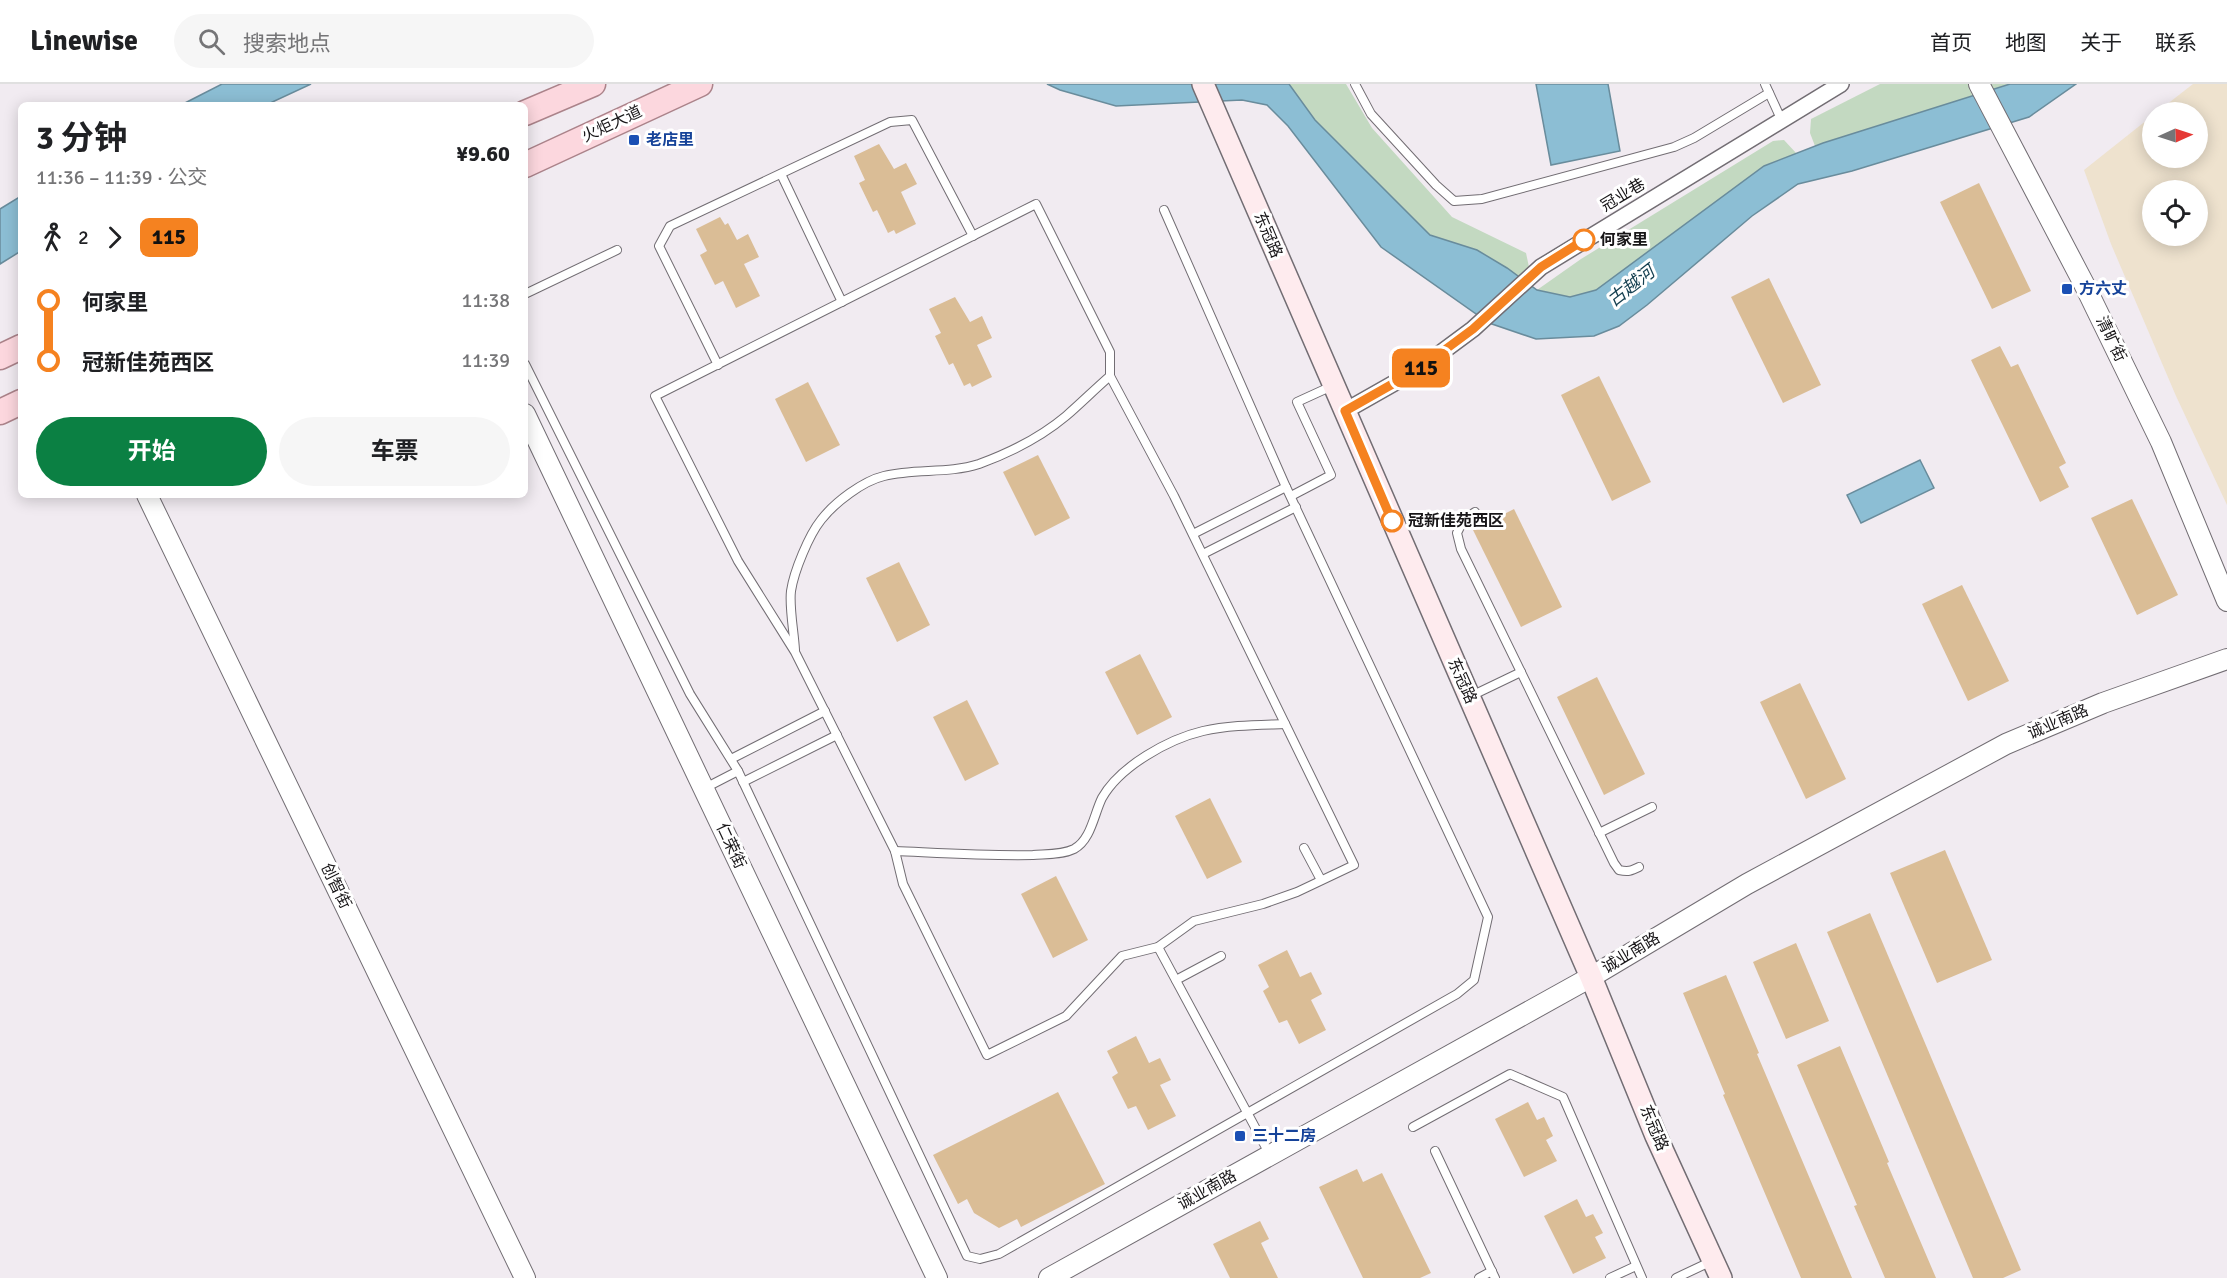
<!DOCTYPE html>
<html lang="zh">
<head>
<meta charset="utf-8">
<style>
  :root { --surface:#fff; --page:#f6f6f6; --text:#202124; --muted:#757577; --line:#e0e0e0; --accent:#0b8043 }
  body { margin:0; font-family:Signika,"Noto Sans SC",sans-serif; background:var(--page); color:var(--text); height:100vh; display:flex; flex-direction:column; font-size:22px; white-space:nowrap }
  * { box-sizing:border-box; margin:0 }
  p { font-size:20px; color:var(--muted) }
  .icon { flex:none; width:33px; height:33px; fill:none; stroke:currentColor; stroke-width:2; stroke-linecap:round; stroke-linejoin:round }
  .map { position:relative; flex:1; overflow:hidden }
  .drawer { position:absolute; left:18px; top:18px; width:510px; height:396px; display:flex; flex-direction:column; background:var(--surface); border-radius:9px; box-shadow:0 3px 15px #0003 }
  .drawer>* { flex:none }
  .badge { padding:0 12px; border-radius:9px; font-size:21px; line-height:39px }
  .needle { width:39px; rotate:87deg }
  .controls { position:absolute; left:2142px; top:18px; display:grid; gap:12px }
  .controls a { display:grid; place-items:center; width:66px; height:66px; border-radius:50%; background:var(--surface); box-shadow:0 3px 15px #0003; font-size:30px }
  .map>.badge { position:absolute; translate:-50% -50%; box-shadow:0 0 0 3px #fff }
  .legs { display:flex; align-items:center; gap:9px; height:66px; padding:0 18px; font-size:20px }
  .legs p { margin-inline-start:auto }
  .headline { display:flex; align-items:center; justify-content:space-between; height:102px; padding:0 18px }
  h1 { font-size:33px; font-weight:700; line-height:45px }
  .cta { display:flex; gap:12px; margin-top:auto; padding:12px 18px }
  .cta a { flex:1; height:69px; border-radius:36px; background:var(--accent); color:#fff; font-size:24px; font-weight:700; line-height:69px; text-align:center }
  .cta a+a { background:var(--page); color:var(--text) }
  ul { padding:0 18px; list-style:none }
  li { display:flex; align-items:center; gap:21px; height:60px; font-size:22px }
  li i { display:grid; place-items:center; width:9px; height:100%; margin:0 8px; background:currentColor }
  li i::after { content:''; width:15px; height:15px; margin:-8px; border:4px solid; border-radius:50%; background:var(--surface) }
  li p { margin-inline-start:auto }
  li:first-child i { background:linear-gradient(#0000 50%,currentColor 0) }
  li:last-child i { background:linear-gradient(currentColor 50%,#0000 0) }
  header { display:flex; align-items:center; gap:36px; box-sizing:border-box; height:84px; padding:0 30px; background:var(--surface); border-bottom:2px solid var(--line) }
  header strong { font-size:28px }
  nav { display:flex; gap:33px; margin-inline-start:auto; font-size:21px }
  .search { width:420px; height:54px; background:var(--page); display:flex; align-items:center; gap:15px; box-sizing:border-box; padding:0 21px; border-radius:33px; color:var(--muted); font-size:22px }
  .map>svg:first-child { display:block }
  .commercial { fill:#eee2ce; fill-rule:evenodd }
  .green { fill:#c3d9c1 }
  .water { fill:#8cbed4; stroke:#698c9c; stroke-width:1.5 }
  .building { fill:#dabd96 }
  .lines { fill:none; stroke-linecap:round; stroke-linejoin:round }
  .service-casing { stroke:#726d73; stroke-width:10 }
  .minor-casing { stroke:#726d73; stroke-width:18 }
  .tertiary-casing { stroke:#726d73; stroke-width:22 }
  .secondary-casing { stroke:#726d73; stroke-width:24 }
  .primary-casing { stroke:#ab838a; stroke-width:27 }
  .service { stroke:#fff; stroke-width:8 }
  .minor { stroke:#fff; stroke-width:15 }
  .tertiary { stroke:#fff; stroke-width:20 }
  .secondary { stroke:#feebee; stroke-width:21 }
  .primary { stroke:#fcd7de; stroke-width:24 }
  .line-1-casing { stroke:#fff; stroke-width:14 }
  .line-1 { stroke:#f58220; stroke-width:9 }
  .transit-dot { fill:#1a4fb4; stroke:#fff; stroke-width:2 }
  .stop-1-dot { fill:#fff; stroke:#f58220; stroke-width:3 }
  .labels { text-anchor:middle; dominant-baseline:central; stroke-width:6; stroke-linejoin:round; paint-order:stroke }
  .street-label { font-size:16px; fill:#181618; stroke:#fff }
  .transit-label { font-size:16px; font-weight:bold; fill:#164399; stroke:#fff; text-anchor:start }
  .stop-label { font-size:16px; font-weight:bold; fill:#181618; stroke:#fff; text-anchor:start }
  .water-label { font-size:18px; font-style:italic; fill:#133e4f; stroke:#fff }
</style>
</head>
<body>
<header>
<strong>Linewise</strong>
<div class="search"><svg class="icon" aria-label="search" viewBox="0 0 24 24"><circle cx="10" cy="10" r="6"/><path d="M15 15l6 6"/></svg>搜索地点</div>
<nav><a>首页</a><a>地图</a><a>关于</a><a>联系</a></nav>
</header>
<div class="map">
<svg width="2227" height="1194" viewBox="0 0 2227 1194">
  <rect width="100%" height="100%" fill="#f1ebf1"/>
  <path class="commercial" d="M2193,0H2227V421L2176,312L2111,160L2084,86L2152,32V74H2198V28H2157ZM2152,106H2198V152H2152Z"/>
  <g class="green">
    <path d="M1289,0H1346L1372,44L1452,133L1526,169L1529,183L1522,195L1477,166L1430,151L1315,36Z"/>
    <path d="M1880,0H2010L1815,62L1810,49L1811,35Z"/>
    <path d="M1784,56L1797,70L1764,82L1596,206L1570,213L1537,206L1581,175L1773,57Z"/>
  </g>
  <g class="water">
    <path d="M222,0H311L266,21H181Z"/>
    <path d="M1047,0H1289L1315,36L1430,151L1477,166L1507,184L1537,206L1570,213L1596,206L1764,82L1823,59L2010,0H2076L2029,33L1852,87L1798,100L1752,132L1647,221L1619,242L1594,252L1536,255L1489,239L1381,163L1288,42L1267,21L1242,16L1116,22L1060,6Z"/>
    <path d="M1536,0H1608L1620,67L1551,81Z"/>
    <path d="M21,112V167L0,180V125Z"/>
    <path d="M1920,376L1934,404L1861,439L1847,411Z"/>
  </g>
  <g class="building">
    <path d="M879,60L894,85L906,79L917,100L901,108L916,140L896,150L894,146L888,149L877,126L873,128L859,99L865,96L854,72Z"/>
    <path d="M1979,99L2031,207L1992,225L1940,118Z"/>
    <path d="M720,133L725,141L728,139L737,156L748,150L759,173L744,180L760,212L736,224L723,197L715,201L700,171L707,167L696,145Z"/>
    <path d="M1769,194L1821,301L1783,319L1731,213Z"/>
    <path d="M955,213L970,238L982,232L992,254L977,261L992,293L972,303L970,299L964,302L953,279L949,281L935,252L941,249L929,225Z"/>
    <path d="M2000,262L2011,283L2018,280L2066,379L2059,383L2069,403L2040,418L1971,276Z"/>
    <path d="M1599,292L1651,398L1612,417L1561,311Z"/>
    <path d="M808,298L840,361L806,378L775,315Z"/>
    <path d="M1038,371L1070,434L1035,452L1003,388Z"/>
    <path d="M2132,415L2178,511L2137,531L2091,434Z"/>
    <path d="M1514,425L1562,523L1521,543L1473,446Z"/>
    <path d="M899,478L930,541L897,558L866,494Z"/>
    <path d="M1962,501L2009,597L1968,617L1922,520Z"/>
    <path d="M1140,570L1172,633L1137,651L1105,588Z"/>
    <path d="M1597,593L1645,690L1604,711L1557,613Z"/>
    <path d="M1800,599L1846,695L1806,715L1760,618Z"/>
    <path d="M967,616L999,680L965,697L933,633Z"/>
    <path d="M1210,714L1242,778L1207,795L1175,732Z"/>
    <path d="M1945,766L1992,876L1937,899L1890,789Z"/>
    <path d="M1056,792L1088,856L1053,874L1021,810Z"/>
    <path d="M1870,829L2021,1186L2003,1194H1973L1827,848Z"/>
    <path d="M1796,859L1829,937L1786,955L1753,878Z"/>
    <path d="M1287,866L1300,893L1311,888L1322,910L1311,916L1326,946L1299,960L1287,936L1279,939L1263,907L1269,903L1258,881Z"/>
    <path d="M1726,891L1759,969L1757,970L1852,1194H1801L1723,1011L1725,1010L1683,909Z"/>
    <path d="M1136,952L1149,979L1160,974L1171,996L1160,1001L1176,1032L1148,1046L1136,1022L1128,1025L1112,993L1118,989L1107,967Z"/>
    <path d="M1840,962L1889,1078L1887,1079L1936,1194H1885L1854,1122L1857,1121L1797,981Z"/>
    <path d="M1058,1008L1105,1100L1021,1143L1017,1135L999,1144L974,1129L967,1115L958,1120L933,1071Z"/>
    <path d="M1528,1018L1537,1036L1544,1033L1553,1052L1546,1056L1557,1077L1524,1093L1495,1035Z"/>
    <path d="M1357,1085L1363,1098L1382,1089L1431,1189L1420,1194H1363L1319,1103Z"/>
    <path d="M1577,1115L1586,1133L1593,1130L1603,1149L1595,1153L1606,1174L1573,1190L1544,1132Z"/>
    <path d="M1260,1137L1269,1155L1261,1159L1278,1194H1230L1213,1160Z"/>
  </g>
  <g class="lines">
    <g class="service-casing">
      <g id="service">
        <path d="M1355,0L1371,30L1436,101L1454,117L1482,115L1674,63L1694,54L1769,9"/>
        <path d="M1765,0L1782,37"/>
        <path d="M781,90L842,218"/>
        <path d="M1036,120L1110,268V292L1174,412L1354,781L1297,808L1263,820L1194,837L1158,863L1122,872L1066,932L987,971L903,800L895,767L795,568L738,477L655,312Z"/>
        <path d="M525,210L617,166"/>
        <path d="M525,280L690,610L738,687L967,1172L980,1175L999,1170L1457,910L1474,896L1488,833L1286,403L1164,126"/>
        <path d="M718,281L659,162L670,142L890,38L912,36L973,152"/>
        <path d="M1291,412L1331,391L1297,318L1332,302"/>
        <path d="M1475,428L1464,435L1457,449L1461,465L1614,779L1619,786C1628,788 1631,787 1639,783"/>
        <path d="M1193,450L1286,403"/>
        <path d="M1203,470L1296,423"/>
        <path d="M795,566C794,548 789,523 791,507C794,487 809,451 821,436C835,418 863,397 884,392C915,384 948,390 979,380C1009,369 1041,353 1066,332C1081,319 1095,305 1110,292"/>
        <path d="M1471,612L1521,588"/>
        <path d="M731,675L825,627"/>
        <path d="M743,698L837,651"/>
        <path d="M705,704L738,687"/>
        <path d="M1599,749L1652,723"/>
        <path d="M1304,764L1321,796"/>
        <path d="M895,767C941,769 987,772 1033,771C1045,770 1062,771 1074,765C1091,756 1094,730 1102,714C1120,682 1169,655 1203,647C1230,641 1258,641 1285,640"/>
        <path d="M1158,863L1270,1071"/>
        <path d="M1176,896L1221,872"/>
        <path d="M1413,1043L1510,990L1563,1013L1642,1194"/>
        <path d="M1435,1067L1495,1194"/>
        <path d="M1479,1194L1492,1187"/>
        <path d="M1610,1194L1636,1182"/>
        <path d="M1676,1194L1712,1177"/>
      </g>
    </g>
    <g class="minor-casing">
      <path id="minor" d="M1345,327L1419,285L1473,245L1541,183L1841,0"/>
    </g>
    <g class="tertiary-casing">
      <g id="tertiary">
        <path d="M1979,0L2084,200L2161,358L2227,517"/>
        <path d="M525,330L937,1194"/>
        <path d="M147,411L525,1194"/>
        <path d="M1049,1194L1591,893L1747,800L2006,660L2103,619L2227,575"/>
      </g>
    </g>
    <g class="secondary-casing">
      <path id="secondary" d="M1203,0L1591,893L1656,1052L1721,1194"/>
    </g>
    <g class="primary-casing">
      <g id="primary">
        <path d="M525,29L593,0"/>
        <path d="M525,81L700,0"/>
        <path d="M0,273L21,263"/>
        <path d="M0,328L21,318"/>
      </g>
    </g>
    <use href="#service" class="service"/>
    <use href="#minor" class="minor"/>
    <use href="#tertiary" class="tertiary"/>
    <use href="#secondary" class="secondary"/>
    <use href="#primary" class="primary"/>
  </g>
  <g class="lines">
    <g class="line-1-casing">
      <path id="line-1" d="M1392,437L1345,327L1419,285L1473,245L1541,183L1584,156"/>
    </g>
    <use href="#line-1" class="line-1"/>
  </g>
  <g class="transit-dot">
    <rect x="628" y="50" width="12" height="12" rx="3"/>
    <rect x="2061" y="199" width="12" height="12" rx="3"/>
    <rect x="1234" y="1046" width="12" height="12" rx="3"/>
  </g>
  <g class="stop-1-dot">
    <circle cx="1584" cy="156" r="10"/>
    <circle cx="1392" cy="437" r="10"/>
  </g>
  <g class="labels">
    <g class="street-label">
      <text transform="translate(612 40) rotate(-25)">火炬大道</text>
      <text transform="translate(1623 111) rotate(-31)">冠业巷</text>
      <text transform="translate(1268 151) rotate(67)">东冠路</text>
      <text transform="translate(2111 255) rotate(64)">清旷街</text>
      <text transform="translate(1462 597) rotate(66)">东冠路</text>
      <text transform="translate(2058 638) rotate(-23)">诚业南路</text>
      <text transform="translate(731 762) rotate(65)">仁荣街</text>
      <text transform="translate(336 802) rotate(64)">创智街</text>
      <text transform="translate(1631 869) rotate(-31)">诚业南路</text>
      <text transform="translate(1654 1044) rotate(67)">东冠路</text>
      <text transform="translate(1207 1106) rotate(-29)">诚业南路</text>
    </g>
    <g class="transit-label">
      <text x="646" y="56">老店里</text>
      <text x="2079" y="205">方六丈</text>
      <text x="1252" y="1052">三十二房</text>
    </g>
    <g class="stop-label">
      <text x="1600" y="156">何家里</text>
      <text x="1408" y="437">冠新佳苑西区</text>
    </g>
    <g class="water-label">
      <text transform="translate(1631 202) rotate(-38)">古越河</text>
    </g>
  </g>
</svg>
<div class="controls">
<a><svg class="needle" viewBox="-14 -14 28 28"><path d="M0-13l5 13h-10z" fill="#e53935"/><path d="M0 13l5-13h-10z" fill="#757577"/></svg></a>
<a><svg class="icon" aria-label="locate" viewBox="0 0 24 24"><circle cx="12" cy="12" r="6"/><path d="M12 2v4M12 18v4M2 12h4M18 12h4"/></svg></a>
</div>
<b class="badge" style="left:1421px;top:284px;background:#f58220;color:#111">115</b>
<section class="drawer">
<div class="headline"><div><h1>3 分钟</h1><p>11:36 – 11:39 · 公交</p></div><b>¥9.60</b></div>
<div class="legs"><svg class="icon" aria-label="walk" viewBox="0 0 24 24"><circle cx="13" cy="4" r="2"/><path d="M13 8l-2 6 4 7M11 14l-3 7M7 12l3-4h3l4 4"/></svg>2<svg class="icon" aria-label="forward" viewBox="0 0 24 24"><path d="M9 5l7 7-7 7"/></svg><b class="badge" style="background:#f58220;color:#111">115</b></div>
<ul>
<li><i style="color:#f58220"></i><b>何家里</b><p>11:38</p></li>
<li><i style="color:#f58220"></i><b>冠新佳苑西区</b><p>11:39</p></li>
</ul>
<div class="cta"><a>开始</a><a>车票</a></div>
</section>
</div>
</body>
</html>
